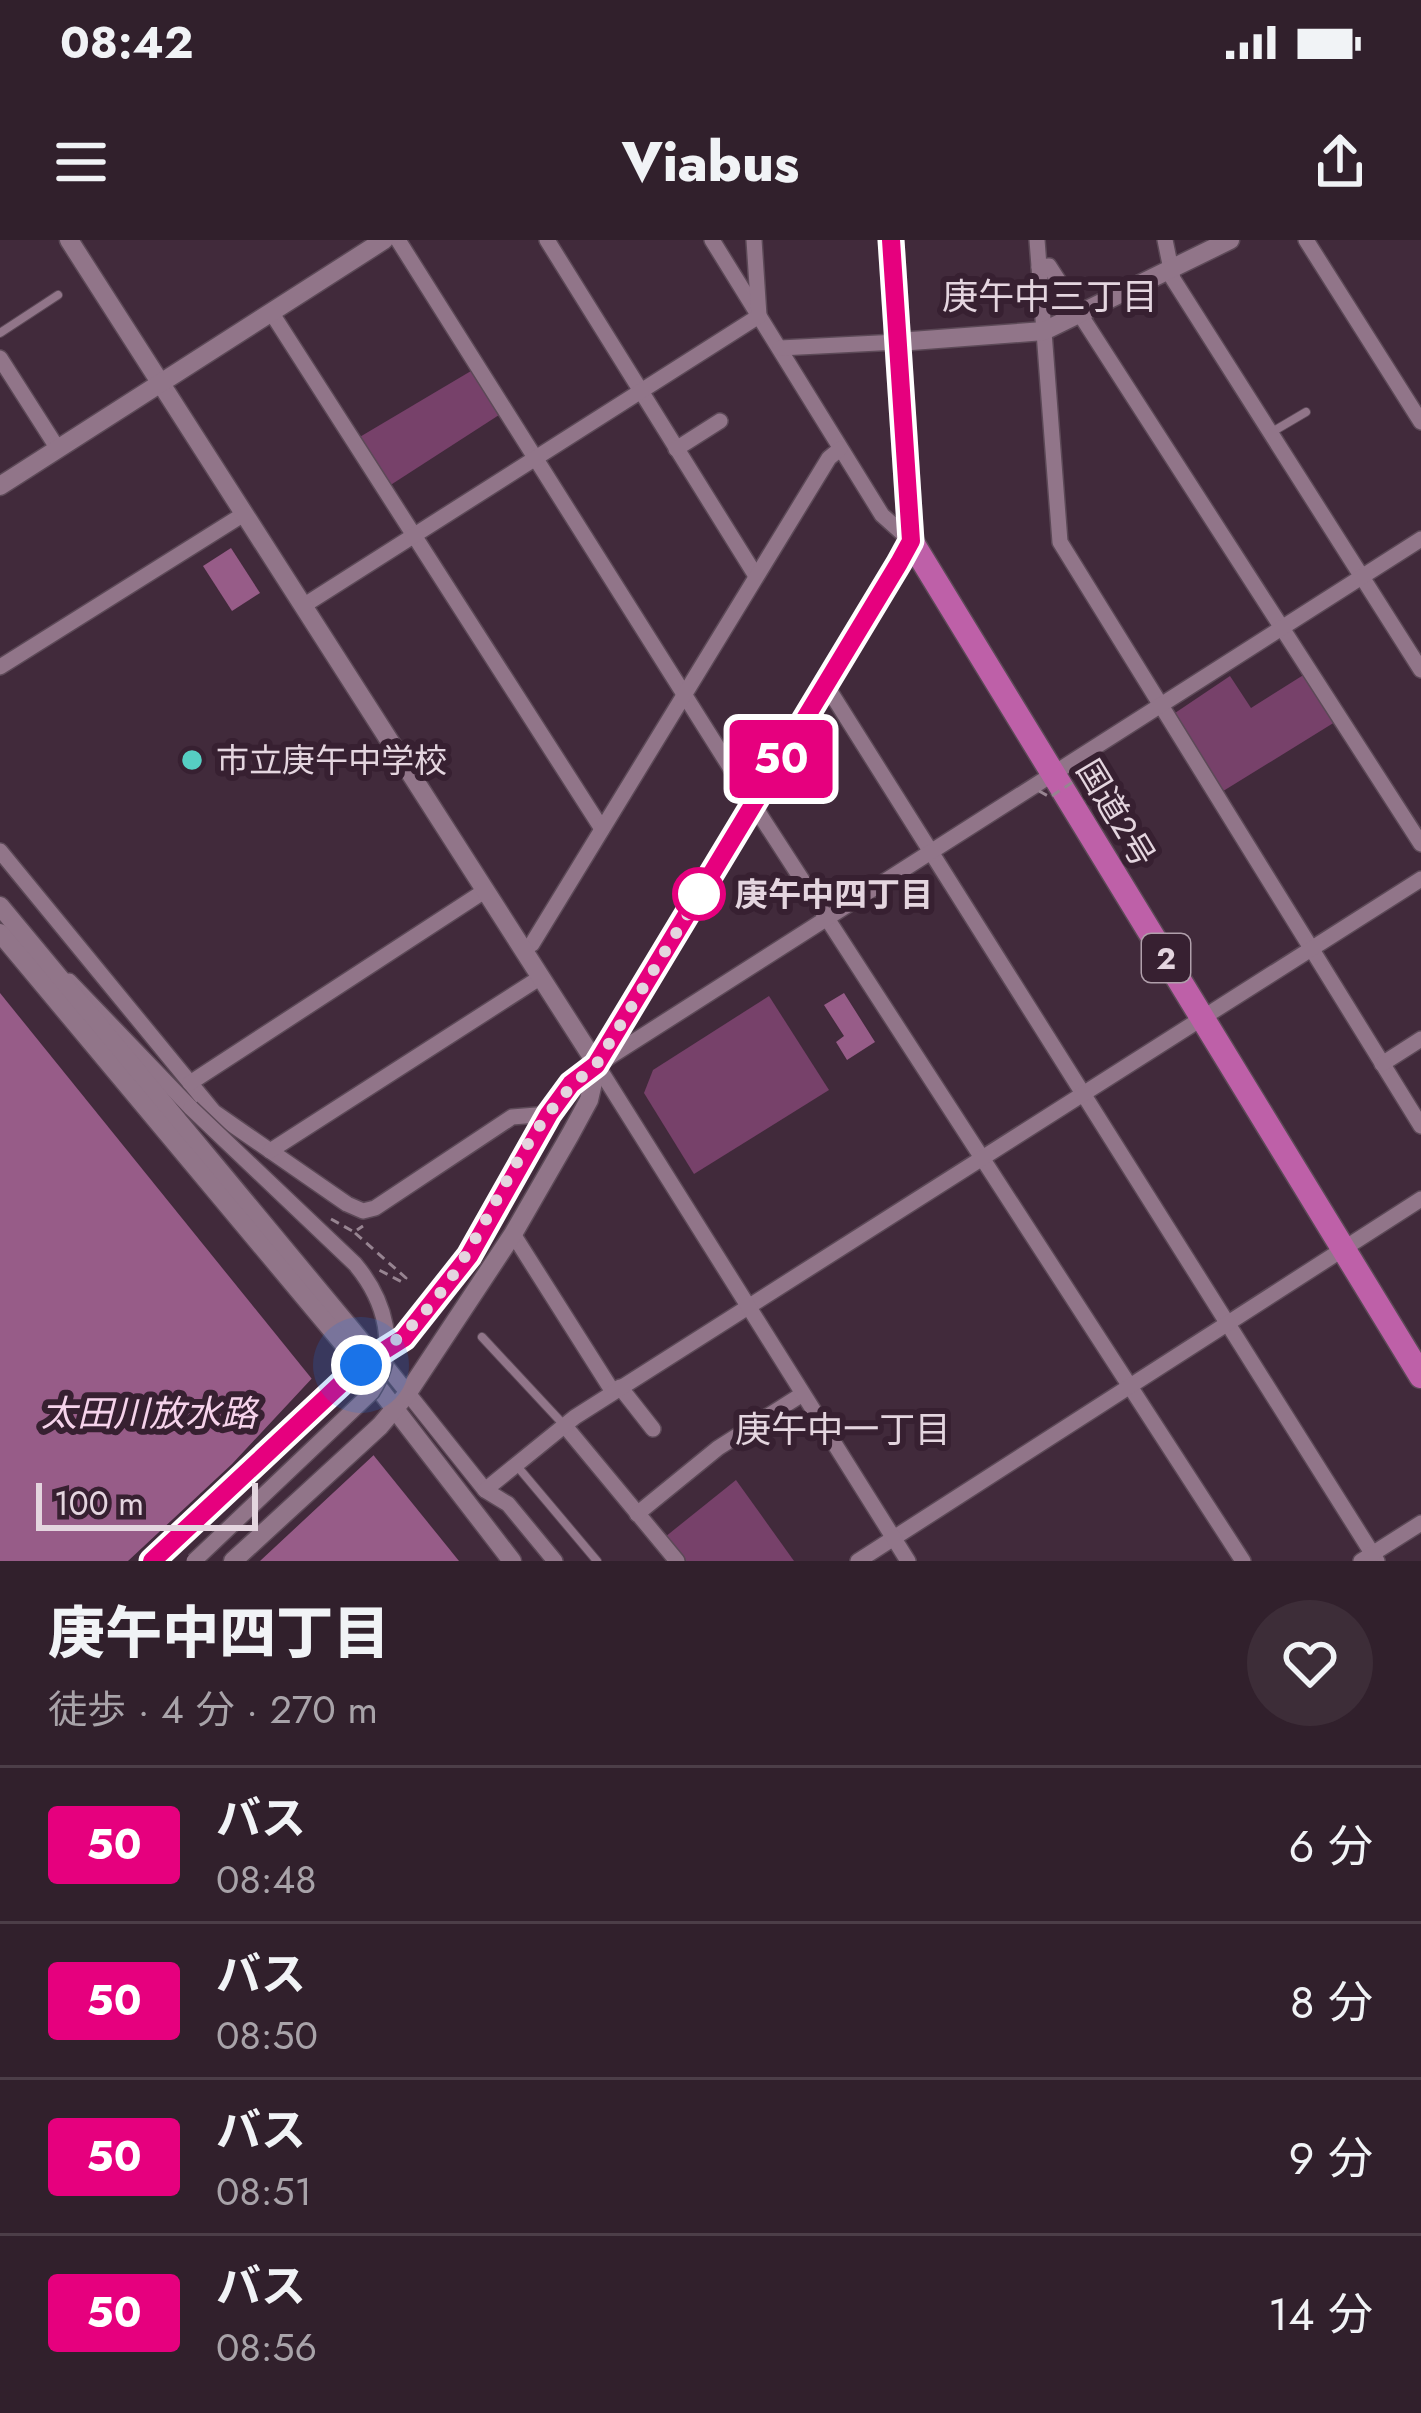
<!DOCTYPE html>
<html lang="ja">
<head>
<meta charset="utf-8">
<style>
  :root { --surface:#31202c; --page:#3d2d38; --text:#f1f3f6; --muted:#a8a3a9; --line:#4c3e48 }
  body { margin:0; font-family:Jost,"Noto Sans JP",sans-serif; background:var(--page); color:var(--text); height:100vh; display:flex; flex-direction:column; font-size:45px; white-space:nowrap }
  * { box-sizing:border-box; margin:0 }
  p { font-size:39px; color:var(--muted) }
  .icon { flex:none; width:66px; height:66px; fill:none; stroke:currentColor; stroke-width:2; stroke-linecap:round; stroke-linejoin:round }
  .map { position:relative; height:1321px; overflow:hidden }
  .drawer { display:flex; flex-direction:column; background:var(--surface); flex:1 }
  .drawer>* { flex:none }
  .badge { padding:0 24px; border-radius:9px; font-size:42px; line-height:78px }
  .scale { position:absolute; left:36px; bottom:30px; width:222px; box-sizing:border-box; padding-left:12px; border:6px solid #e4d5df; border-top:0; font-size:33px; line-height:42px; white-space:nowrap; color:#e4d5df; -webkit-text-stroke:9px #372031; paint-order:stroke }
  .you { position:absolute; width:60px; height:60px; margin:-30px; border:9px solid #fff; border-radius:50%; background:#1a73e8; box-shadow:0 0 0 18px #1a73e833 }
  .map>.badge { position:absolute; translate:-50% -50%; box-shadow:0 0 0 6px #fff }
  .round { display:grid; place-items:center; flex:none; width:126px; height:126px; border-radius:63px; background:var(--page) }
  .summary { display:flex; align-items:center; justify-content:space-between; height:204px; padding:0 48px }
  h1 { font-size:57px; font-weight:800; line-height:90px }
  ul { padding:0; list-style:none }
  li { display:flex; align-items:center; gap:36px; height:156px; padding:0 48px; border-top:3px solid var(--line) }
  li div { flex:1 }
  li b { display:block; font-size:45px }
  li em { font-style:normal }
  li .badge { min-width:132px; font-weight:700; text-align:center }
  .status { display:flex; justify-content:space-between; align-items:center; height:84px; padding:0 60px; background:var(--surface); direction:ltr }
  .status svg { height:33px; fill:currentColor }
  header { display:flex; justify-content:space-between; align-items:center; height:156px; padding:0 48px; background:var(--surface); font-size:54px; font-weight:800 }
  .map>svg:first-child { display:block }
  .green { fill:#77416a }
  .water { fill:#975c88 }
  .pier { fill:#412a3b }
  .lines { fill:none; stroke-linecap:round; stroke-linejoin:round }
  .service-casing { stroke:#5c4957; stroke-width:10 }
  .minor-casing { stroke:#5c4957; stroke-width:18 }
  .tertiary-casing { stroke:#5c4957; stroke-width:21 }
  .trunk-casing { stroke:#5c4957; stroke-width:27 }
  .path { stroke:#978491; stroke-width:3; stroke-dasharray:9 6; stroke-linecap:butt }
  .service { stroke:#917589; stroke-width:8 }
  .minor { stroke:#917589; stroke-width:15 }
  .tertiary { stroke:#917589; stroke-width:18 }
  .trunk { stroke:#be60a8; stroke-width:24 }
  .minor-bridge-casing { stroke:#5c4957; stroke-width:18; stroke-linecap:butt }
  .path-bridge { stroke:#978491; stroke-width:3; stroke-dasharray:9 6; stroke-linecap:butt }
  .minor-bridge { stroke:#917589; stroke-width:15 }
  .line-casing { stroke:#fff; stroke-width:27 }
  .line { stroke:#e6007e; stroke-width:18 }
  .walk { stroke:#e4d5df; stroke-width:12; stroke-dasharray:0 21.6 }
  .poi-dot { fill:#56cec3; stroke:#372031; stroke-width:4.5 }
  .stop-dot { fill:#fff; stroke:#e6007e; stroke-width:6 }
  .labels { text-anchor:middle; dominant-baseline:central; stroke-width:12; stroke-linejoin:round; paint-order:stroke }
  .shield { fill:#372031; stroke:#b09fab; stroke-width:3 }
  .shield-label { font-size:30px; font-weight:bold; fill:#e4d5df }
  .poi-label { font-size:33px; fill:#e4d5df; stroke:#372031; text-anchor:start }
  .street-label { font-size:33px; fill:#e4d5df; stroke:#372031 }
  .stop-label { font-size:33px; font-weight:bold; fill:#e4d5df; stroke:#372031; text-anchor:start }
  .neighbourhood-label { font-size:36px; fill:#e4d5df; stroke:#372031 }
  .water-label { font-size:36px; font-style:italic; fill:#f6d3eb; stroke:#372031 }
</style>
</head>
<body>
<div class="status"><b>08:42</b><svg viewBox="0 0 49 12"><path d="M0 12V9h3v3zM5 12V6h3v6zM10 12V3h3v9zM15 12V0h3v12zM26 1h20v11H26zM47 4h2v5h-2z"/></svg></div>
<header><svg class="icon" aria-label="menu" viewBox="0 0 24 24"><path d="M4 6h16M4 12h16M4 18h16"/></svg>Viabus<svg class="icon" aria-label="share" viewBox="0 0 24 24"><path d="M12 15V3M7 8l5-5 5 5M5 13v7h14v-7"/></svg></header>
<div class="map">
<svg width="1421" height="1321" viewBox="0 0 1421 1321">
  <rect width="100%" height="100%" fill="#412a3b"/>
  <g class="green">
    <path d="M471,131L499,175L389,246L358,198Z"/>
    <path d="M1305,434L1335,482L1220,553L1175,473L1230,436L1251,468Z"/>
    <path d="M769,756L829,850L694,934L644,853L653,830Z"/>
    <path d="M736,1240L794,1321H686L665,1297Z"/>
  </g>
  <g class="water">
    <path d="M231,308L260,353L232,371L203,326Z"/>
    <path d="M0,753L459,1321H0Z"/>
    <path d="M844,753L875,802L847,820L836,802L844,796L824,765Z"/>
  </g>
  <path class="pier" d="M316,1134L377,1212L260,1321H128L232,1224Z"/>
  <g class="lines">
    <g class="service-casing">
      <g id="service">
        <path d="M0,93L58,55"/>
        <path d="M1272,192L1306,172"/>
        <path d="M482,1097L564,1185"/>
        <path d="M517,1226L597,1321"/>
      </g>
    </g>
    <g class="minor-casing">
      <g id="minor">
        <path d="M398,0L762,578L1243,1321"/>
        <path d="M547,0L756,336"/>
        <path d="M712,0L882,275L911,301"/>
        <path d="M1037,0L1060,302L1421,886"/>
        <path d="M1165,0L1173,39L1421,430"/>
        <path d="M1306,0L1421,182"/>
        <path d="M1039,27L1049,26L1421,604"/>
        <path d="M271,72L602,589"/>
        <path d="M780,108L898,102"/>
        <path d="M0,118L58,209"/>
        <path d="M676,209L720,181"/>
        <path d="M303,366L759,76L754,0"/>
        <path d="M0,427L244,274"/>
        <path d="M826,445L1377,1321"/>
        <path d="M0,611L214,872L347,964L363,971L375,968L512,877L549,874"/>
        <path d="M523,709L532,704L829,218L840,209"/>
        <path d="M69,741L191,868"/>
        <path d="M1382,824L1421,799"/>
        <path d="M190,843L486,650"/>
        <path d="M270,911L541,737"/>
        <path d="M513,994L613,1152"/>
        <path d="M379,1117L485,1250"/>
        <path d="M620,1147L653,1189"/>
        <path d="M565,1186L677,1321"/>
        <path d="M637,1274L718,1208L801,1155"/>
        <path d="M555,1321L508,1264L485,1250L575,1177L1421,639"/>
        <path d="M858,1321L1421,959"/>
        <path d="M908,1321L597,825L1421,299"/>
        <path d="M1361,1321L1421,1283"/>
      </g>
    </g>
    <g class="tertiary-casing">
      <g id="tertiary">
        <path d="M69,0L597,825"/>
        <path d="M898,102L1044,91L1230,0"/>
        <path d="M0,246L384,0"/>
        <path d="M0,666L380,1124"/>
        <path d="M0,693L361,1125L512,1321"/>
        <path d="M152,1321L361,1125L404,1098L469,1016L549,874L571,844L597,825"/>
        <path d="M233,1321L380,1186L407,1154L513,994L570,895L589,860L597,825L911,301"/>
      </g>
    </g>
    <g class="trunk-casing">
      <path id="trunk" d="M891,0L911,301L1421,1136"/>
    </g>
    <g class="path">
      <path d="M331,979L354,992L363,986"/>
      <path d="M355,993L406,1038L402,1042L379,1030"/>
    </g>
    <use href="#service" class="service"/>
    <use href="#minor" class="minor"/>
    <use href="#tertiary" class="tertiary"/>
    <use href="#trunk" class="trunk"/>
    <g class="minor-bridge-casing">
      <path id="minor-bridge" d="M191,868L355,1024C385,1060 400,1109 372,1152L194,1321"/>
    </g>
    <path class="path-bridge" d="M1039,551L1050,557L1076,540L1075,528"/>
    <use href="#minor-bridge" class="minor-bridge"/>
  </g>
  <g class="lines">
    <g class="line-casing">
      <path id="line" d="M152,1321L361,1125L404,1098L469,1016L549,874L571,844L596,825L899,323L911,301L891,0"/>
    </g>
    <use href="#line" class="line"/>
    <path class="walk" d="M361,1125C489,1048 494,903 596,825L703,649L699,654"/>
  </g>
  <circle class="poi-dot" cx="192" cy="520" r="12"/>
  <circle class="stop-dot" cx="699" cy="654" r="24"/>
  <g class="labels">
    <rect class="shield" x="1142" y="694" width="48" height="48" rx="9"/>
    <g class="shield-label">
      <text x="1166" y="718">2</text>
    </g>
    <g class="poi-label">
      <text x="216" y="520">市立庚午中学校</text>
    </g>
    <g class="street-label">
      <text transform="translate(1116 573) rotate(59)">国道2号</text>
    </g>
    <g class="stop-label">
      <text x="735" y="654">庚午中四丁目</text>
    </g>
    <g class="neighbourhood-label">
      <text x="1050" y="56">庚午中三丁目</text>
      <text x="843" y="1189">庚午中一丁目</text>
    </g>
    <g class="water-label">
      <text x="149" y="1173">太田川放水路</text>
    </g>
  </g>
</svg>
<div class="scale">100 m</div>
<div class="you" style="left:361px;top:1125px"></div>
<b class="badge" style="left:781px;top:519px;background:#e6007e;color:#fff">50</b>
</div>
<section class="drawer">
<div class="summary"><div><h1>庚午中四丁目</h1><p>徒歩 · 4 分 · 270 m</p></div><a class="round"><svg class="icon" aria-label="heart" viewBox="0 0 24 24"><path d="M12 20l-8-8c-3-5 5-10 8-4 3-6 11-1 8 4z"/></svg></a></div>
<ul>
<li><span class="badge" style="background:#e6007e;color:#fff">50</span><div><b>バス</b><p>08:48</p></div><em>6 分</em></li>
<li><span class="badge" style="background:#e6007e;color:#fff">50</span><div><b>バス</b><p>08:50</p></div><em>8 分</em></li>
<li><span class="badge" style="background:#e6007e;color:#fff">50</span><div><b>バス</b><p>08:51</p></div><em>9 分</em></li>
<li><span class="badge" style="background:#e6007e;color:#fff">50</span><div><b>バス</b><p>08:56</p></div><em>14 分</em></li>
</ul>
</section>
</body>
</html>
